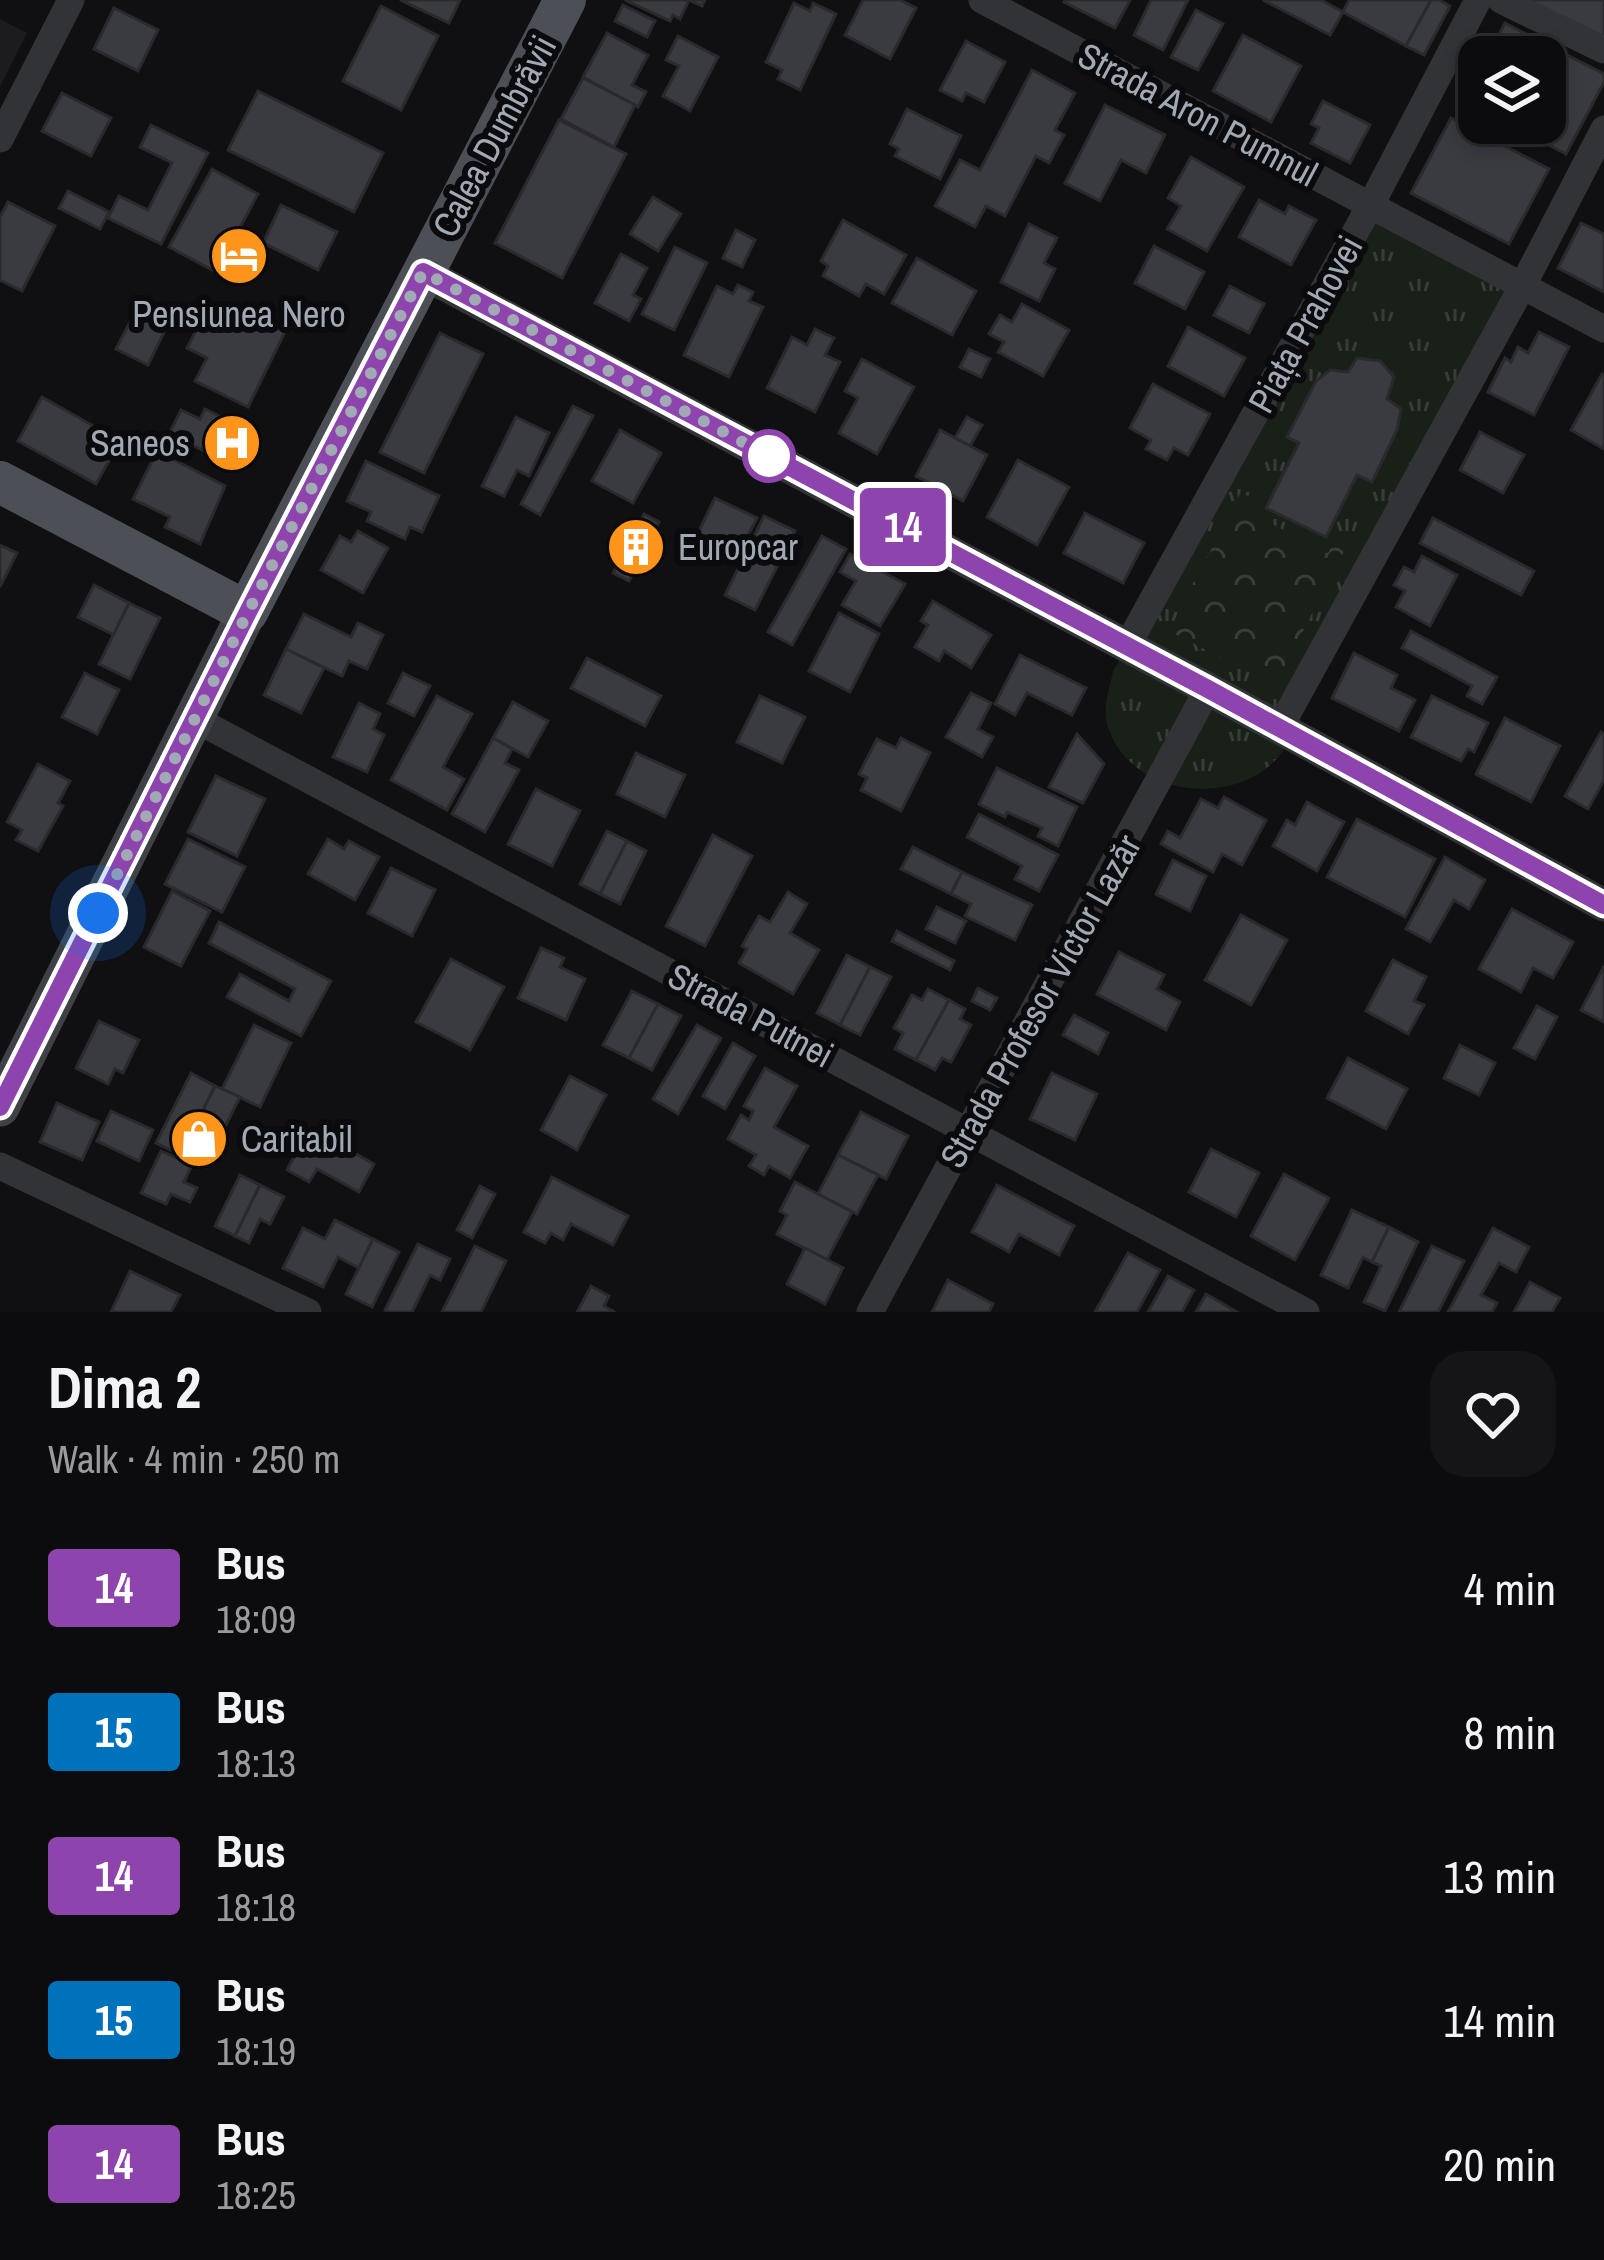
<!DOCTYPE html>
<html lang="en">
<head>
<meta charset="utf-8">
<style>
  :root { --surface:#0c0c0e; --page:#151517; --text:#f1f3f6; --muted:#9a9b9e; --line:#2c2c2e }
  body { margin:0; font-family:"Archivo Narrow",sans-serif; background:var(--page); color:var(--text); height:100vh; display:flex; flex-direction:column; font-size:45px; white-space:nowrap }
  * { box-sizing:border-box; margin:0 }
  p { font-size:39px; color:var(--muted) }
  .icon { flex:none; width:66px; height:66px; fill:none; stroke:currentColor; stroke-width:2; stroke-linecap:round; stroke-linejoin:round }
  .map { position:relative; height:1312px; overflow:hidden }
  .side { display:flex; flex-direction:column; background:var(--surface); flex:1 }
  .side>* { flex:none }
  .badge { padding:0 24px; border-radius:9px; font-size:42px; line-height:78px }
  .tools { position:absolute; left:1458px; top:36px; display:grid; gap:24px }
  .tools a { display:grid; place-items:center; width:108px; height:108px; border-radius:24px; background:var(--surface); box-shadow:0 6px 18px #0003,0 0 0 3px var(--line); font-size:60px }
  .you { position:absolute; width:60px; height:60px; margin:-30px; border:9px solid #fff; border-radius:50%; background:#1a73e8; box-shadow:0 0 0 18px #1a73e833 }
  .map>.badge { position:absolute; translate:-50% -50%; box-shadow:0 0 0 6px #fff }
  .round { display:grid; place-items:center; flex:none; width:126px; height:126px; border-radius:36px; background:var(--page) }
  .headline { display:flex; align-items:center; justify-content:space-between; height:204px; padding:0 48px }
  h1 { font-size:57px; font-weight:800; line-height:90px }
  ul { padding:0; list-style:none }
  li { display:flex; align-items:center; gap:36px; height:144px; padding:0 48px }
  li div { flex:1 }
  li b { display:block; font-size:45px }
  li em { font-style:normal }
  li .badge { min-width:132px; font-weight:700; text-align:center }
  .map>svg:first-child { display:block }
  .built { fill:#1c1c1f }
  .grass { fill:url(#grass-tufts) }
  .forest { fill:url(#forest-crowns) }
  .building { fill:#3a3b40; stroke:#2a2a2e; stroke-width:3 }
  .lines { fill:none; stroke-linecap:round; stroke-linejoin:round }
  .minor { stroke:#313337; stroke-width:27 }
  .tertiary { stroke:#313337; stroke-width:33 }
  .secondary { stroke:#3e4247; stroke-width:39 }
  .primary { stroke:#4c5056; stroke-width:42 }
  .line-casing { stroke:#fff; stroke-width:27 }
  .line { stroke:#8e44ad; stroke-width:18 }
  .walk { stroke:#a0a9b4; stroke-width:12; stroke-dasharray:0 21.6 }
  .stop-dot { fill:#fff; stroke:#8e44ad; stroke-width:6 }
  .labels { text-anchor:middle; dominant-baseline:central; stroke-width:12; stroke-linejoin:round; paint-order:stroke }
  .street-label { font-size:36px; fill:#a0a9b4; stroke:#0b0b0d }
  .poi-label { font-size:36px; fill:#a0a9b4; stroke:#0b0b0d; text-anchor:start }
</style>
</head>
<body>
<div class="map">
<svg width="1604" height="1312" viewBox="0 0 1604 1312">
  <defs>
    <pattern id="grass-tufts" width="24" height="20" patternUnits="userSpaceOnUse" patternTransform="scale(3)"><rect width="24" height="20" fill="#182018"/><path d="M3 7l-1-3M5 7V3M7 7l1-3M15 17l-1-3M17 17v-4M19 17l1-3" fill="none" stroke="#363e37"/></pattern>
    <pattern id="forest-crowns" width="20" height="18" patternUnits="userSpaceOnUse" patternTransform="scale(3)"><rect width="20" height="18" fill="#182018"/><path d="M2 6a3 3 0 1 1 6 0M12 15a3 3 0 1 1 6 0" fill="none" stroke="#363e37"/></pattern>
  </defs>
  <rect width="100%" height="100%" fill="#101012"/>
  <path class="built" d="M0,19L27,33L0,86Z"/>
  <path class="grass" d="M1371,204L1523,285L1297,700C1296,711 1297,727 1292,736C1257,812 1132,803 1108,727C1102,709 1109,690 1113,672Z"/>
  <path class="forest" d="M1241,492L1260,503L1255,515L1328,553L1338,536L1349,542L1275,685L1169,631Z"/>
  <g class="building">
    <path d="M400,0H460L449,23Z"/>
    <path d="M625,0H705L702,6L689,0L680,19L673,15L670,21Z"/>
    <path d="M863,0H900L916,8L890,59L845,35Z"/>
    <path d="M1065,0H1130L1115,28L1064,2Z"/>
    <path d="M1151,0H1188L1163,50L1134,35Z"/>
    <path d="M1263,0H1321L1343,12L1330,35Z"/>
    <path d="M1349,0H1431L1406,46L1343,12Z"/>
    <path d="M1431,0H1439L1450,6L1424,55L1406,46Z"/>
    <path d="M1525,0H1604V39Z"/>
    <path d="M794,3L810,11L813,3L836,14L800,90L778,79L782,70L766,62Z"/>
    <path d="M623,5L655,21L647,37L615,21Z"/>
    <path d="M381,6L438,36L401,110L343,81Z"/>
    <path d="M114,8L158,30L138,71L94,49Z"/>
    <path d="M1196,10L1223,24L1198,70L1171,57Z"/>
    <path d="M1505,23L1604,74V82L1566,154L1507,123H1545V57H1487Z"/>
    <path d="M607,33L648,55L632,85L646,92L638,107L583,77Z"/>
    <path d="M1243,35L1301,66L1271,122L1213,91Z"/>
    <path d="M678,36L718,57L690,111L663,96L679,66L666,60Z"/>
    <path d="M966,41L1005,62L984,102L966,93L962,101L940,90Z"/>
    <path d="M1032,70L1075,93L1055,130L1064,135L1049,163L1036,156L1005,216L986,206L975,227L935,206L960,160L980,170Z"/>
    <path d="M1479,72V109L1464,101Z"/>
    <path d="M583,78L635,105L614,147L561,119Z"/>
    <path d="M258,91L383,153L354,212L228,150Z"/>
    <path d="M62,93L111,118L91,156L42,131Z"/>
    <path d="M1323,101L1370,125L1350,163L1311,143L1319,128L1311,124Z"/>
    <path d="M1105,105L1165,135L1146,173L1121,160L1100,201L1065,183Z"/>
    <path d="M907,109L961,136L940,179L895,156L899,149L890,144Z"/>
    <path d="M1451,118L1549,169L1509,244L1411,193Z"/>
    <path d="M559,120L626,154L562,278L495,243Z"/>
    <path d="M151,125L208,153L161,244L108,218L119,196L148,210L172,163L140,147Z"/>
    <path d="M1191,157L1244,187L1207,251L1167,229L1181,206L1168,198Z"/>
    <path d="M212,169L258,194L216,272L169,247Z"/>
    <path d="M68,191L109,212L100,229L59,208Z"/>
    <path d="M653,197L681,214L658,251L630,234Z"/>
    <path d="M1259,200L1285,214L1289,206L1316,220L1291,265L1239,237Z"/>
    <path d="M8,202L55,226L22,291L0,280V217Z"/>
    <path d="M281,205L337,232L318,270L263,243Z"/>
    <path d="M843,220L906,255L884,294L866,284L859,296L823,276L828,266L821,261Z"/>
    <path d="M1581,223L1604,234V292L1558,268Z"/>
    <path d="M1029,224L1057,238L1044,263L1055,269L1039,301L1001,282Z"/>
    <path d="M736,230L755,240L742,267L723,258Z"/>
    <path d="M1154,246L1204,272L1185,309L1135,283Z"/>
    <path d="M675,247L707,263L674,330L642,314Z"/>
    <path d="M621,254L647,268L633,295L641,299L629,321L595,303Z"/>
    <path d="M917,258L976,291L952,335L892,303Z"/>
    <path d="M738,285L753,292L749,301L763,307L729,377L684,355L717,286L733,294Z"/>
    <path d="M1230,286L1264,304L1249,333L1214,315Z"/>
    <path d="M139,304L170,320L148,365L116,349Z"/>
    <path d="M1022,304L1069,330L1043,376L998,352L1004,342L989,334L1000,315L1012,322Z"/>
    <path d="M232,305L285,332L248,407L195,381L207,358L187,348L203,317L221,326Z"/>
    <path d="M1188,327L1245,358L1224,396L1168,366Z"/>
    <path d="M815,329L834,338L825,355L840,362L815,412L767,388L792,337L807,345Z"/>
    <path d="M1539,332L1569,347L1534,415L1488,392L1505,358L1511,362L1518,347L1528,353Z"/>
    <path d="M440,333L483,354L424,473L380,452Z"/>
    <path d="M969,349L990,359L981,377L960,367Z"/>
    <path d="M1357,358L1380,361L1394,377L1387,399L1401,409L1397,430L1372,482L1357,475L1326,537L1266,508L1299,443L1287,437L1316,381L1330,370L1348,372Z"/>
    <path d="M862,359L914,387L877,454L839,433L858,398L845,391Z"/>
    <path d="M1602,374L1604,375V449L1571,430Z"/>
    <path d="M1153,384L1210,414L1188,455L1174,448L1167,460L1146,449L1151,440L1130,428Z"/>
    <path d="M42,397L120,441L96,484L18,441Z"/>
    <path d="M573,406L593,416L540,515L521,504Z"/>
    <path d="M205,409L248,430L232,464L169,434L181,410L200,419Z"/>
    <path d="M516,417L549,433L529,476L517,470L504,496L482,486Z"/>
    <path d="M967,417L982,425L970,446L955,438Z"/>
    <path d="M620,430L661,453L633,503L592,481Z"/>
    <path d="M940,430L987,455L963,501L916,476Z"/>
    <path d="M1480,432L1524,455L1503,493L1460,470Z"/>
    <path d="M157,451L225,486L200,544L165,527L170,517L133,499Z"/>
    <path d="M1018,460L1069,487L1037,545L987,517Z"/>
    <path d="M366,461L439,496L422,532L410,527L405,539L367,521L371,512L347,501Z"/>
    <path d="M715,498L757,518L737,557L696,537Z"/>
    <path d="M1085,513L1144,543L1123,583L1064,553Z"/>
    <path d="M644,514L659,522L629,581L613,573Z"/>
    <path d="M764,516L795,531L755,610L725,595Z"/>
    <path d="M1433,518L1534,571L1521,595L1420,543Z"/>
    <path d="M358,531L388,548L363,593L321,570L340,536L351,542Z"/>
    <path d="M822,536L846,549L792,645L768,632Z"/>
    <path d="M0,545L17,553L0,587Z"/>
    <path d="M850,554L905,584L880,626L842,605L856,581L840,572Z"/>
    <path d="M1422,556L1457,575L1430,626L1396,607L1405,591L1394,585L1404,567L1414,572Z"/>
    <path d="M94,585L129,603L114,635L78,617Z"/>
    <path d="M933,601L991,635L971,668L944,651L939,661L915,647L928,625L921,621Z"/>
    <path d="M129,603L160,618L130,679L99,664Z"/>
    <path d="M839,613L879,634L850,692L809,671Z"/>
    <path d="M304,614L351,637L358,623L383,635L367,669L349,661L342,676L286,649Z"/>
    <path d="M1411,631L1497,677L1482,704L1467,696L1472,686L1402,648Z"/>
    <path d="M286,649L324,668L301,713L264,695Z"/>
    <path d="M1354,653L1397,675L1391,688L1415,700L1399,731L1332,698Z"/>
    <path d="M1020,655L1086,688L1072,715L1027,693L1015,715L995,704Z"/>
    <path d="M587,658L661,696L645,726L571,688Z"/>
    <path d="M85,673L119,690L97,734L62,717Z"/>
    <path d="M403,673L430,686L414,716L388,703Z"/>
    <path d="M971,693L991,703L978,729L993,737L982,757L946,737Z"/>
    <path d="M437,696L472,714L443,767L464,779L447,810L391,780Z"/>
    <path d="M760,696L805,717L782,763L737,742Z"/>
    <path d="M1432,696L1488,723L1474,752L1468,749L1461,761L1411,737Z"/>
    <path d="M513,702L548,721L528,757L493,738Z"/>
    <path d="M359,703L380,714L373,729L384,735L367,772L333,757Z"/>
    <path d="M1505,718L1560,746L1531,802L1476,774Z"/>
    <path d="M1601,732L1604,734V780L1588,809L1565,796Z"/>
    <path d="M1077,734L1104,764L1083,803L1049,787Z"/>
    <path d="M493,738L512,749L505,763L519,770L485,832L452,814Z"/>
    <path d="M901,738L930,753L901,811L861,790L867,778L859,774L877,739L896,748Z"/>
    <path d="M636,753L685,775L665,817L617,794Z"/>
    <path d="M38,764L70,781L58,803L63,806L38,851L16,840L22,830L7,822Z"/>
    <path d="M997,768L1077,807L1058,846L1038,836L1042,828L1007,812L1005,817L979,804Z"/>
    <path d="M216,776L265,799L237,856L188,832Z"/>
    <path d="M536,789L580,811L552,866L508,844Z"/>
    <path d="M1224,797L1266,820L1242,865L1222,854L1213,872L1161,844L1168,831L1180,838L1201,799L1218,808Z"/>
    <path d="M1307,802L1344,822L1317,871L1273,846L1287,820L1295,825Z"/>
    <path d="M979,814L1058,855L1039,891L1015,879L1022,866L967,837Z"/>
    <path d="M1357,819L1435,859L1405,917L1327,877Z"/>
    <path d="M607,831L627,841L600,894L580,884Z"/>
    <path d="M713,835L752,856L705,946L666,926Z"/>
    <path d="M188,839L245,867L222,912L165,884Z"/>
    <path d="M328,839L344,849L349,841L379,857L355,900L308,874Z"/>
    <path d="M627,841L646,851L620,904L600,894Z"/>
    <path d="M913,847L962,872L951,894L901,869Z"/>
    <path d="M1445,857L1485,880L1469,909L1454,900L1430,942L1406,929Z"/>
    <path d="M1173,860L1206,876L1190,911L1156,894Z"/>
    <path d="M391,868L435,890L412,936L368,913Z"/>
    <path d="M962,872L1032,905L1015,940L965,916L971,904L951,894Z"/>
    <path d="M172,891L210,911L181,966L144,947Z"/>
    <path d="M788,892L807,904L790,933L819,950L793,994L739,963L747,949L742,946L759,916L770,922Z"/>
    <path d="M937,907L966,921L955,943L926,929Z"/>
    <path d="M1512,909L1573,942L1553,978L1533,968L1521,992L1479,969Z"/>
    <path d="M1241,915L1287,940L1251,1005L1205,980Z"/>
    <path d="M219,922L331,981L301,1036L227,997L240,974L289,1001L295,989L209,943Z"/>
    <path d="M897,931L954,961L950,970L892,941Z"/>
    <path d="M541,948L564,958L560,967L585,979L566,1020L518,998Z"/>
    <path d="M1119,952L1164,975L1157,989L1180,1002L1166,1030L1097,994Z"/>
    <path d="M847,955L870,967L840,1025L817,1013Z"/>
    <path d="M451,959L504,987L470,1050L416,1022Z"/>
    <path d="M1393,960L1426,977L1414,1001L1424,1005L1408,1034L1366,1011Z"/>
    <path d="M1604,966V1022L1581,1010Z"/>
    <path d="M870,967L891,977L860,1035L840,1025Z"/>
    <path d="M978,988L997,998L990,1010L972,1001Z"/>
    <path d="M928,989L949,1000L916,1060L895,1049L903,1033L894,1028L912,995L922,1000Z"/>
    <path d="M632,991L658,1004L629,1058L603,1045Z"/>
    <path d="M949,1000L965,1009L960,1019L971,1025L951,1062L942,1058L935,1070L916,1060Z"/>
    <path d="M658,1004L681,1016L652,1070L629,1058Z"/>
    <path d="M1537,1006L1557,1017L1535,1059L1514,1048Z"/>
    <path d="M1074,1015L1108,1033L1098,1054L1063,1035Z"/>
    <path d="M99,1021L139,1040L123,1073L115,1069L108,1084L76,1068Z"/>
    <path d="M254,1025L291,1043L260,1107L222,1089Z"/>
    <path d="M697,1025L721,1038L678,1114L653,1099Z"/>
    <path d="M733,1043L755,1056L725,1109L703,1096Z"/>
    <path d="M1460,1045L1495,1063L1479,1095L1444,1078Z"/>
    <path d="M1348,1058L1407,1089L1386,1129L1327,1098Z"/>
    <path d="M765,1068L797,1086L774,1127L808,1146L790,1178L769,1166L764,1175L749,1166L756,1155L728,1139L741,1115L749,1120L753,1111L744,1106Z"/>
    <path d="M191,1073L215,1086L181,1155L156,1143Z"/>
    <path d="M1052,1073L1097,1094L1075,1140L1030,1119Z"/>
    <path d="M570,1076L606,1095L577,1150L541,1130Z"/>
    <path d="M215,1086L240,1097L205,1167L181,1155Z"/>
    <path d="M57,1103L99,1122L82,1160L40,1142Z"/>
    <path d="M111,1111L153,1130L139,1161L97,1141Z"/>
    <path d="M861,1112L908,1136L886,1179L838,1155Z"/>
    <path d="M310,1128L374,1164L359,1192L317,1169L309,1182L287,1170Z"/>
    <path d="M1211,1149L1259,1173L1236,1217L1189,1192Z"/>
    <path d="M161,1151L192,1165L184,1182L197,1188L190,1202L171,1194L166,1204L141,1193Z"/>
    <path d="M838,1155L878,1175L857,1214L818,1194Z"/>
    <path d="M1284,1174L1329,1198L1295,1260L1251,1236Z"/>
    <path d="M240,1175L260,1185L235,1236L215,1226Z"/>
    <path d="M552,1177L628,1216L613,1245L571,1224L563,1240L551,1233L545,1243L524,1232Z"/>
    <path d="M795,1182L852,1212L827,1260L777,1234L787,1215L780,1211Z"/>
    <path d="M260,1185L284,1197L270,1224L260,1219L249,1243L235,1236Z"/>
    <path d="M997,1185L1074,1226L1059,1255L1019,1234L1009,1252L972,1232Z"/>
    <path d="M480,1186L495,1194L472,1238L457,1230Z"/>
    <path d="M1352,1210L1389,1227L1372,1262L1363,1257L1348,1288L1321,1275Z"/>
    <path d="M335,1220L373,1239L359,1268L338,1257L323,1287L283,1268L303,1228L325,1239Z"/>
    <path d="M1389,1227L1418,1242L1385,1311L1364,1302L1381,1266L1372,1262Z"/>
    <path d="M1493,1228L1529,1247L1516,1272L1499,1263L1481,1295L1497,1303L1492,1312H1448Z"/>
    <path d="M373,1239L399,1252L372,1307L346,1294Z"/>
    <path d="M418,1244L450,1259L440,1280L430,1275L412,1312H389L385,1310Z"/>
    <path d="M475,1246L506,1261L481,1312H442Z"/>
    <path d="M1432,1246L1464,1261L1438,1312H1399Z"/>
    <path d="M805,1248L843,1268L825,1304L787,1284Z"/>
    <path d="M1128,1253L1160,1270L1137,1312H1095Z"/>
    <path d="M130,1271L180,1295L171,1312H111Z"/>
    <path d="M1168,1276L1194,1290L1182,1312H1148Z"/>
    <path d="M948,1280L993,1304L989,1312H932Z"/>
    <path d="M1530,1282L1560,1298L1552,1312H1514Z"/>
    <path d="M591,1286L609,1296L604,1306L615,1312H577Z"/>
    <path d="M1206,1294L1237,1312H1196Z"/>
  </g>
  <g class="lines">
    <g class="minor">
      <path d="M982,0L1604,329"/>
      <path d="M1501,0L1604,50"/>
      <path d="M0,139L71,0"/>
      <path d="M1127,646L1377,193L1478,0"/>
      <path d="M195,719L1306,1312"/>
      <path d="M1279,729L1523,285L1604,129"/>
      <path d="M0,1166L308,1312"/>
      <path d="M870,1312L1208,689"/>
    </g>
    <path class="tertiary" d="M423,273L1208,689L1604,905"/>
    <path class="secondary" d="M0,1107L247,612"/>
    <path class="primary" d="M0,482L247,612L565,0"/>
  </g>
  <g class="lines">
    <g class="line-casing">
      <path id="line" d="M0,1107L248,612L423,272L1208,689L1604,905"/>
    </g>
    <use href="#line" class="line"/>
    <path class="walk" d="M98,913L248,612L423,272L769,456"/>
  </g>
  <defs>
    <g id="hotel-disc" transform="scale(3)"><circle r="9.5" fill="#ff941b" stroke="#0b0b0d"/><path d="M-6-4.5h1.5V1H6V5H4.5V3h-9V5H-6ZM-4 0a1.8 1.8 0 1 1 3.6 0ZM.5 0V-2.5h3Q6-2.5 6 0Z" fill="#fff"/></g>
    <g id="hospital-disc" transform="scale(3)"><circle r="9.5" fill="#ff941b" stroke="#0b0b0d"/><path d="M-5-5h3v3.5h4V-5h3V5h-3V1.5h-4V5h-3Z" fill="#fff"/></g>
    <g id="building-disc" transform="scale(3)"><circle r="9.5" fill="#ff941b" stroke="#0b0b0d"/><path d="M-4-6H4V6H1V3H-1V6H-4ZM-2.5-4.3h1.7v1.8h-1.7ZM.8-4.3h1.7v1.8H.8ZM-2.5-1h1.7V.8h-1.7ZM.8-1h1.7V.8H.8Z" fill="#fff"/></g>
    <g id="shop-disc" transform="scale(3)"><circle r="9.5" fill="#ff941b" stroke="#0b0b0d"/><path d="M-5-2.5h2.3a2.7 3.5 0 0 1 5.4 0H5L5.5 6h-11ZM-1.5-2.5h3a1.5 2.3 0 0 0-3 0Z" fill="#fff"/></g>
  </defs>
  <g fill-rule="evenodd">
    <use href="#hotel-disc" x="239" y="256"/>
    <use href="#hospital-disc" x="232" y="443"/>
    <use href="#building-disc" x="636" y="547"/>
    <use href="#shop-disc" x="199" y="1139"/>
  </g>
  <circle class="stop-dot" cx="769" cy="456" r="24"/>
  <g class="labels">
    <g class="street-label">
      <text transform="translate(1198 114) rotate(28)">Strada Aron Pumnul</text>
      <text transform="translate(494 136) rotate(-62)">Calea Dumbrăvii</text>
      <text transform="translate(1305 324) rotate(-61)">Piața Prahovei</text>
      <text transform="translate(1040 1001) rotate(-61)">Strada Profesor Victor Lazăr</text>
      <text transform="translate(751 1015) rotate(28)">Strada Putnei</text>
    </g>
    <g class="poi-label">
      <text x="239" y="314" text-anchor="middle">Pensiunea Nero</text>
      <text x="190" y="443" text-anchor="end">Saneos</text>
      <text x="678" y="547">Europcar</text>
      <text x="241" y="1139">Caritabil</text>
    </g>
  </g>
</svg>
<div class="tools">
<a><svg class="icon" aria-label="layers" viewBox="0 0 24 24"><path d="M12 4l9 5-9 5-9-5zM3 14l9 5 9-5"/></svg></a>
</div>
<div class="you" style="left:98px;top:913px"></div>
<b class="badge" style="left:903px;top:527px;background:#8e44ad;color:#fff">14</b>
</div>
<section class="side">
<div class="headline"><div><h1>Dima 2</h1><p>Walk · 4 min · 250 m</p></div><a class="round"><svg class="icon" aria-label="heart" viewBox="0 0 24 24"><path d="M12 20l-8-8c-3-5 5-10 8-4 3-6 11-1 8 4z"/></svg></a></div>
<ul>
<li><span class="badge" style="background:#8e44ad;color:#fff">14</span><div><b>Bus</b><p>18:09</p></div><em>4 min</em></li>
<li><span class="badge" style="background:#0072bc;color:#fff">15</span><div><b>Bus</b><p>18:13</p></div><em>8 min</em></li>
<li><span class="badge" style="background:#8e44ad;color:#fff">14</span><div><b>Bus</b><p>18:18</p></div><em>13 min</em></li>
<li><span class="badge" style="background:#0072bc;color:#fff">15</span><div><b>Bus</b><p>18:19</p></div><em>14 min</em></li>
<li><span class="badge" style="background:#8e44ad;color:#fff">14</span><div><b>Bus</b><p>18:25</p></div><em>20 min</em></li>
</ul>
</section>
</body>
</html>
